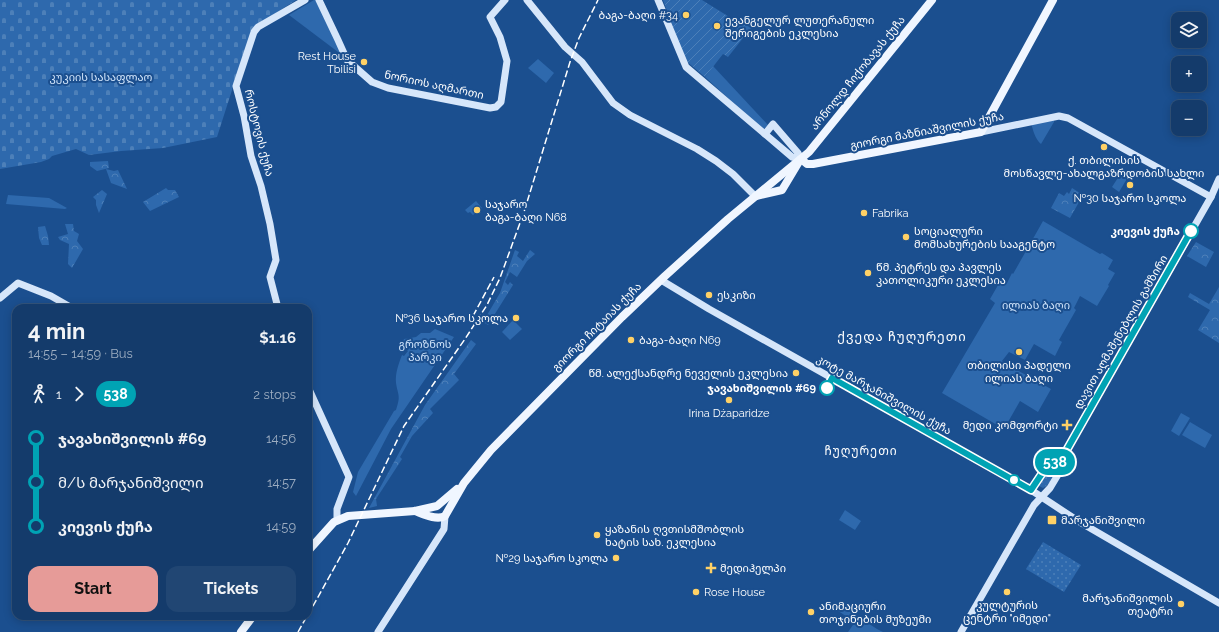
<!DOCTYPE html>
<html lang="en">
<head>
<meta charset="utf-8">
<style>
  :root { --surface:#143b6b; --page:#214673; --text:#f1f3f6; --muted:#9dadc1; --line:#33557e; --accent:#e69b98 }
  body { margin:0; font-family:Raleway,"Noto Sans Georgian",sans-serif; background:var(--page); color:var(--text); height:100vh; display:flex; flex-direction:column; font-size:15px; white-space:nowrap }
  * { box-sizing:border-box; margin:0 }
  p { font-size:13px; color:var(--muted) }
  .icon { flex:none; width:22px; height:22px; fill:none; stroke:currentColor; stroke-width:2; stroke-linecap:round; stroke-linejoin:round }
  .map { position:relative; flex:1; overflow:hidden }
  .details { position:absolute; left:12px; top:304px; width:300px; height:316px; display:flex; flex-direction:column; background:var(--surface); border-radius:12px; box-shadow:0 2px 10px #0003,0 0 0 1px var(--line) }
  .details>* { flex:none }
  .badge { padding:0 8px; border-radius:13px; font-size:14px; line-height:26px }
  .tools { position:absolute; left:1171px; top:12px; display:grid; gap:8px }
  .tools a { display:grid; place-items:center; width:36px; height:36px; border-radius:8px; background:var(--surface); box-shadow:0 2px 10px #0003,0 0 0 1px var(--line); font-size:20px }
  .map>.badge { position:absolute; translate:-50% -50%; box-shadow:0 0 0 2px #fff }
  .legs { display:flex; align-items:center; gap:6px; height:44px; padding:0 16px; font-size:13px }
  .legs p { margin-inline-start:auto }
  .overview { display:flex; align-items:center; justify-content:space-between; height:68px; padding:0 16px }
  h1 { font-size:22px; font-weight:700; line-height:30px }
  .button { display:flex; gap:8px; margin-top:auto; padding:8px 16px }
  .button a { flex:1; height:46px; border-radius:12px; background:var(--accent); color:#111; font-size:16px; font-weight:700; line-height:46px; text-align:center }
  .button a+a { background:var(--page); color:var(--text) }
  ul { padding:0 16px; list-style:none }
  li { display:flex; align-items:center; gap:14px; height:44px; font-size:15px }
  li i { display:grid; place-items:center; width:6px; height:100%; margin:0 5px; background:currentColor }
  li i::after { content:''; width:10px; height:10px; margin:-5px; border:3px solid; border-radius:50%; background:var(--surface) }
  li p { margin-inline-start:auto }
  li:first-child i { background:linear-gradient(#0000 50%,currentColor 0) }
  li:last-child i { background:linear-gradient(currentColor 50%,#0000 0) }
  .map>svg:first-child { display:block }
  .grass { fill:url(#grass-dots) }
  .forest { fill:url(#forest-crowns) }
  .cemetery { fill:url(#cemetery-stones) }
  .park { fill:#2e69ad }
  .garden { fill:url(#garden-furrows) }
  .lines { fill:none; stroke-linecap:round; stroke-linejoin:round }
  .secondary { stroke:#d6e6fa; stroke-width:7 }
  .primary { stroke:#f0f6ff; stroke-width:8 }
  .rail { stroke:#fff; stroke-width:1.5; stroke-dasharray:7 3; stroke-linecap:butt }
  .line-1-casing { stroke:#fff; stroke-width:9 }
  .line-1 { stroke:#00a3b4; stroke-width:6 }
  .poi-dot { fill:#ffd166; stroke:#1b4f8f; stroke-width:1.5 }
  .stop-1-dot { fill:#fff; stroke:#00a3b4; stroke-width:2 }
  .labels { text-anchor:middle; dominant-baseline:central; stroke-width:4; stroke-linejoin:round; paint-order:stroke }
  .poi-label { font-size:11px; fill:#fff; stroke:#1b4f8f; text-anchor:start }
  .street-label { font-size:11px; fill:#fff; stroke:#1b4f8f }
  .park-label { font-size:11px; fill:#cfe3fa; stroke:#1b4f8f }
  .stop-label { font-size:11px; font-weight:bold; fill:#fff; stroke:#1b4f8f; text-anchor:end }
  .neighbourhood-label { font-size:12px; letter-spacing:1px; fill:#fff; stroke:#1b4f8f }
  .quarter-label { font-size:13px; letter-spacing:1px; fill:#fff; stroke:#1b4f8f }
</style>
</head>
<body>
<div class="map">
<svg width="1219" height="632" viewBox="0 0 1219 632">
  <defs>
    <pattern id="grass-dots" width="8" height="8" patternUnits="userSpaceOnUse"><rect width="8" height="8" fill="#2e69ad"/><path d="M2 2h.1M6 6h.1" fill="none" stroke="#4d80b9" stroke-width="1.8" stroke-linecap="round"/></pattern>
    <pattern id="forest-crowns" width="20" height="18" patternUnits="userSpaceOnUse"><rect width="20" height="18" fill="#2e69ad"/><path d="M2 6a3 3 0 1 1 6 0M12 15a3 3 0 1 1 6 0" fill="none" stroke="#4d80b9"/></pattern>
    <pattern id="cemetery-stones" width="16" height="16" patternUnits="userSpaceOnUse"><rect width="16" height="16" fill="#2e69ad"/><path d="M2 7V4a2 2 0 0 1 4 0v3zM10 15v-3a2 2 0 0 1 4 0v3z" fill="#4d80b9"/></pattern>
    <pattern id="garden-furrows" width="10" height="10" patternUnits="userSpaceOnUse"><rect width="10" height="10" fill="#2e69ad"/><path d="M-1 1l2-2M0 10L10 0M9 11l2-2" fill="none" stroke="#4d80b9"/></pattern>
  </defs>
  <rect width="100%" height="100%" fill="#1b4f8f"/>
  <g class="grass">
    <path d="M1050,467H1052L1054,469C1054,475 1049,486 1043,488L1039,486V482Z"/>
    <path d="M1043,542L1081,565L1064,592L1026,569Z"/>
  </g>
  <g class="forest">
    <path d="M108,161L109,168L97,171L90,166V162Z"/>
    <path d="M106,169L114,171L118,170L127,189L111,183Z"/>
    <path d="M166,188L168,190H175L179,197L150,211L143,202Z"/>
    <path d="M1072,188L1083,195L1070,218L1051,208L1059,193L1064,196L1067,192L1069,194Z"/>
    <path d="M102,190L107,194L99,213L96,205V200L93,197Z"/>
    <path d="M65,224H73L74,231L79,234L77,241L83,249L72,268L68,264L69,244L60,240L58,237L68,234Z"/>
    <path d="M45,226L48,236L49,245H42L39,238L38,227Z"/>
    <path d="M1196,242L1214,252L1206,267L1187,256Z"/>
    <path d="M515,250L519,252L517,256L523,261L530,250L535,254L527,261L517,277L510,272L505,282L508,285L510,282L513,285L488,325L483,322L500,293Z"/>
    <path d="M1219,287V343L1198,330L1210,310L1188,297L1190,293L1209,304Z"/>
    <path d="M471,340L476,344L454,374L459,380L430,409L433,413L412,436L400,457L402,459L376,499L377,506L369,508L425,405Z"/>
  </g>
  <path class="cemetery" d="M0,0H296L254,27L247,43L217,137L163,148L121,151L89,155L76,149L52,156L49,159L41,162L0,169Z"/>
  <g class="park">
    <path d="M314,0H316L342,55L289,15Z"/>
    <path d="M538,59L554,73L546,83L528,68Z"/>
    <path d="M713,66L768,125L763,130L705,77Z"/>
    <path d="M1054,120V122L1041,144C1035,139 1033,130 1031,123Z"/>
    <path d="M1121,173L1128,177L1119,192L1112,187Z"/>
    <path d="M8,195L49,198L67,208L65,209L6,204Z"/>
    <path d="M476,201L482,208L473,215L470,212L468,213L465,210Z"/>
    <path d="M1043,221L1100,254L1102,253L1113,260L1108,269L1115,273L1108,285L1109,286L1097,306L1080,296L1074,308L1076,310L1059,340L1062,342L1055,356L1034,344L1025,360L1009,352L1002,361L1006,364L1051,389L1038,412L1020,401L1004,429L942,393L995,303L990,299L1001,280L1007,283L1012,273L1013,274Z"/>
    <path d="M513,320L522,329L510,340L502,332Z"/>
    <path d="M435,329L454,337L391,429L356,496L353,492L358,472L394,411L396,410C401,395 398,396 396,383C395,373 399,363 402,355L404,356L408,351L402,345L404,339L416,337L421,333H430Z"/>
    <path d="M1181,413L1190,418L1179,436L1171,431Z"/>
    <path d="M1190,422L1212,435L1205,448L1182,435Z"/>
    <path d="M845,510L861,521L855,530L839,520Z"/>
    <path d="M835,602L877,629L883,632H848L855,622L832,607Z"/>
  </g>
  <path class="garden" d="M663,0H702L739,23L741,22L751,28L728,57L723,54L705,77L685,60Z"/>
  <g class="lines">
    <g class="secondary">
      <path d="M319,0L338,40L347,60L372,82L388,88L490,108L496,107L501,102L507,61L500,37L490,17L505,0"/>
      <path d="M527,0L565,47L582,62L613,103L630,115L697,149L716,161L733,174L755,196"/>
      <path d="M658,0L686,67L792,157L801,159"/>
      <path d="M981,132L1059,116L1068,118L1211,197"/>
      <path d="M765,134L773,124L798,153L801,159"/>
      <path d="M661,280L709,309L1031,490L1078,521L1219,603"/>
      <path d="M0,298L18,283L51,296L72,308"/>
      <path d="M278,308L270,277L276,260L270,224L261,186L251,156L244,116L236,86L254,32L258,27L305,0"/>
      <path d="M308,387L349,477L337,509V520"/>
      <path d="M1031,490L1047,465L1065,453"/>
      <path d="M378,632L444,529L445,516"/>
      <path d="M961,632L1034,505L1050,488L1059,473L1061,461L1065,453L1211,197L1219,179"/>
    </g>
    <g class="primary">
      <path d="M801,159L807,164H813L981,132L1053,0"/>
      <path d="M756,196L782,190L800,160"/>
      <path d="M415,511C423,514 437,521 445,516L464,483L491,450L622,317L665,276L728,219L809,152L932,0"/>
      <path d="M308,551L334,522L348,516L415,511L437,506L457,489"/>
      <path d="M241,632L253,616"/>
    </g>
    <g class="rail">
      <path d="M473,316L494,277"/>
      <path d="M308,615L348,543L404,426L465,339L487,305L500,278L524,212L570,62L579,38L598,0"/>
      <path d="M298,632L307,616"/>
    </g>
  </g>
  <g class="lines">
    <g class="line-1-casing">
      <path id="line-1" d="M827,388L832,378L1031,490L1049,463L1052,462H1056L1060,468L1061,461L1065,453L1191,231"/>
    </g>
    <use href="#line-1" class="line-1"/>
  </g>
  <g class="poi-dot">
    <circle cx="686" cy="15" r="4"/>
    <circle cx="717" cy="26" r="4"/>
    <circle cx="364" cy="62" r="4"/>
    <circle cx="1104" cy="147" r="4"/>
    <circle cx="1130" cy="185" r="4"/>
    <circle cx="477" cy="210" r="4"/>
    <circle cx="864" cy="213" r="4"/>
    <circle cx="906" cy="237" r="4"/>
    <circle cx="868" cy="273" r="4"/>
    <circle cx="709" cy="295" r="4"/>
    <circle cx="516" cy="318" r="4"/>
    <circle cx="631" cy="340" r="4"/>
    <circle cx="1019" cy="352" r="4"/>
    <circle cx="796" cy="373" r="4"/>
    <circle cx="729" cy="400" r="4"/>
    <path d="M1065 419h4v4h4v4h-4v4h-4v-4h-4v-4h4z"/>
    <rect x="1047" y="515" width="10" height="10" rx="2"/>
    <circle cx="597" cy="535" r="4"/>
    <circle cx="616" cy="558" r="4"/>
    <path d="M709 562h4v4h4v4h-4v4h-4v-4h-4v-4h4z"/>
    <circle cx="696" cy="592" r="4"/>
    <circle cx="1007" cy="592" r="4"/>
    <circle cx="1181" cy="604" r="4"/>
    <circle cx="811" cy="612" r="4"/>
  </g>
  <g class="stop-1-dot">
    <circle cx="1191" cy="231" r="7"/>
    <circle cx="827" cy="388" r="7"/>
    <circle cx="1014" cy="480" r="5"/>
  </g>
  <g class="labels">
    <g class="poi-label">
      <text x="678" y="15" text-anchor="end">ბაგა-ბაღი #34</text>
      <text x="725" y="20">ევანგელურ ლუთერანული<tspan x="725" dy="13">შერიგების ეკლესია</tspan></text>
      <text x="356" y="56" text-anchor="end">Rest House<tspan x="356" dy="13">Tbilisi</tspan></text>
      <text x="1104" y="160" text-anchor="middle">ქ. თბილისის<tspan x="1104" dy="13">მოსწავლე-ახალგაზრდობის სახლი</tspan></text>
      <text x="1130" y="198" text-anchor="middle">№30 საჯარო სკოლა</text>
      <text x="485" y="204">საჯარო<tspan x="485" dy="13">ბაგა-ბაღი N68</tspan></text>
      <text x="872" y="213">Fabrika</text>
      <text x="914" y="231">სოციალური<tspan x="914" dy="13">მომსახურების სააგენტო</tspan></text>
      <text x="876" y="267">წმ. პეტრეს და პავლეს<tspan x="876" dy="13">კათოლიკური ეკლესია</tspan></text>
      <text x="717" y="295">ესკიზი</text>
      <text x="508" y="318" text-anchor="end">№36 საჯარო სკოლა</text>
      <text x="639" y="340">ბაგა-ბაღი N69</text>
      <text x="1019" y="365" text-anchor="middle">თბილისი პადელი<tspan x="1019" dy="13">ილიას ბაღი</tspan></text>
      <text x="788" y="373" text-anchor="end">წმ. ალექსანდრე ნეველის ეკლესია</text>
      <text x="729" y="413" text-anchor="middle">Irina Dżaparidze</text>
      <text x="1058" y="425" text-anchor="end">მედი კომფორტი</text>
      <text x="1061" y="520">მარჯანიშვილი</text>
      <text x="605" y="529">ყაზანის ღვთისმშობლის<tspan x="605" dy="13">ხატის სახ. ეკლესია</tspan></text>
      <text x="608" y="558" text-anchor="end">№29 საჯარო სკოლა</text>
      <text x="720" y="568">მედიჰელპი</text>
      <text x="704" y="592">Rose House</text>
      <text x="1173" y="598" text-anchor="end">მარჯანიშვილის<tspan x="1173" dy="13">თეატრი</tspan></text>
      <text x="1007" y="605" text-anchor="middle">კულტურის<tspan x="1007" dy="13">ცენტრი "იმედი"</tspan></text>
      <text x="819" y="606">ანიმაციური<tspan x="819" dy="13">თოჯინების მუზეუმი</tspan></text>
    </g>
    <g class="street-label">
      <text transform="translate(858 73) rotate(-51)">არნოლდ ჩიქობავას ქუჩა</text>
      <text transform="translate(434 85) rotate(12)">ნორიოს აღმართი</text>
      <text transform="translate(927 131) rotate(-11)">გიორგი მაზნიაშვილის ქუჩა</text>
      <text transform="translate(259 133) rotate(76)">როსტოვის ქუჩა</text>
      <text transform="translate(597 327) rotate(-45)">გიორგი ჩიტაიას ქუჩა</text>
      <text transform="translate(1121 332) rotate(-60)">დავით აღმაშენებლის გამზირი</text>
      <text transform="translate(884 395) rotate(29)">კოტე მარჯანიშვილის ქუჩა</text>
    </g>
    <g class="park-label">
      <text x="101" y="77">კუკიის სასაფლაო</text>
      <text x="1036" y="305">ილიას ბაღი</text>
      <text x="425" y="344">გროზნოს<tspan x="425" dy="13">პარკი</tspan></text>
    </g>
    <g class="stop-label">
      <text x="1180" y="231">კიევის ქუჩა</text>
      <text x="816" y="388">ჯავახიშვილის #69</text>
    </g>
    <g class="neighbourhood-label">
      <text x="861" y="451">ჩუღურეთი</text>
    </g>
    <g class="quarter-label">
      <text x="902" y="336">ქვედა ჩუღურეთი</text>
    </g>
  </g>
</svg>
<div class="tools">
<a><svg class="icon" aria-label="layers" viewBox="0 0 24 24"><path d="M12 4l9 5-9 5-9-5zM3 14l9 5 9-5"/></svg></a>
<a>+</a>
<a>−</a>
</div>
<b class="badge" style="left:1055px;top:462px;background:#00a3b4;color:#fff">538</b>
<section class="details">
<div class="overview"><div><h1>4 min</h1><p>14:55 – 14:59 · Bus</p></div><b>$1.16</b></div>
<div class="legs"><svg class="icon" aria-label="walk" viewBox="0 0 24 24"><circle cx="13" cy="4" r="2"/><path d="M13 8l-2 6 4 7M11 14l-3 7M7 12l3-4h3l4 4"/></svg>1<svg class="icon" aria-label="forward" viewBox="0 0 24 24"><path d="M9 5l7 7-7 7"/></svg><b class="badge" style="background:#00a3b4;color:#fff">538</b><p>2 stops</p></div>
<ul>
<li><i style="color:#00a3b4"></i><b>ჯავახიშვილის #69</b><p>14:56</p></li>
<li><i style="color:#00a3b4"></i><span>მ/ს მარჯანიშვილი</span><p>14:57</p></li>
<li><i style="color:#00a3b4"></i><b>კიევის ქუჩა</b><p>14:59</p></li>
</ul>
<div class="button"><a>Start</a><a>Tickets</a></div>
</section>
</div>
</body>
</html>
